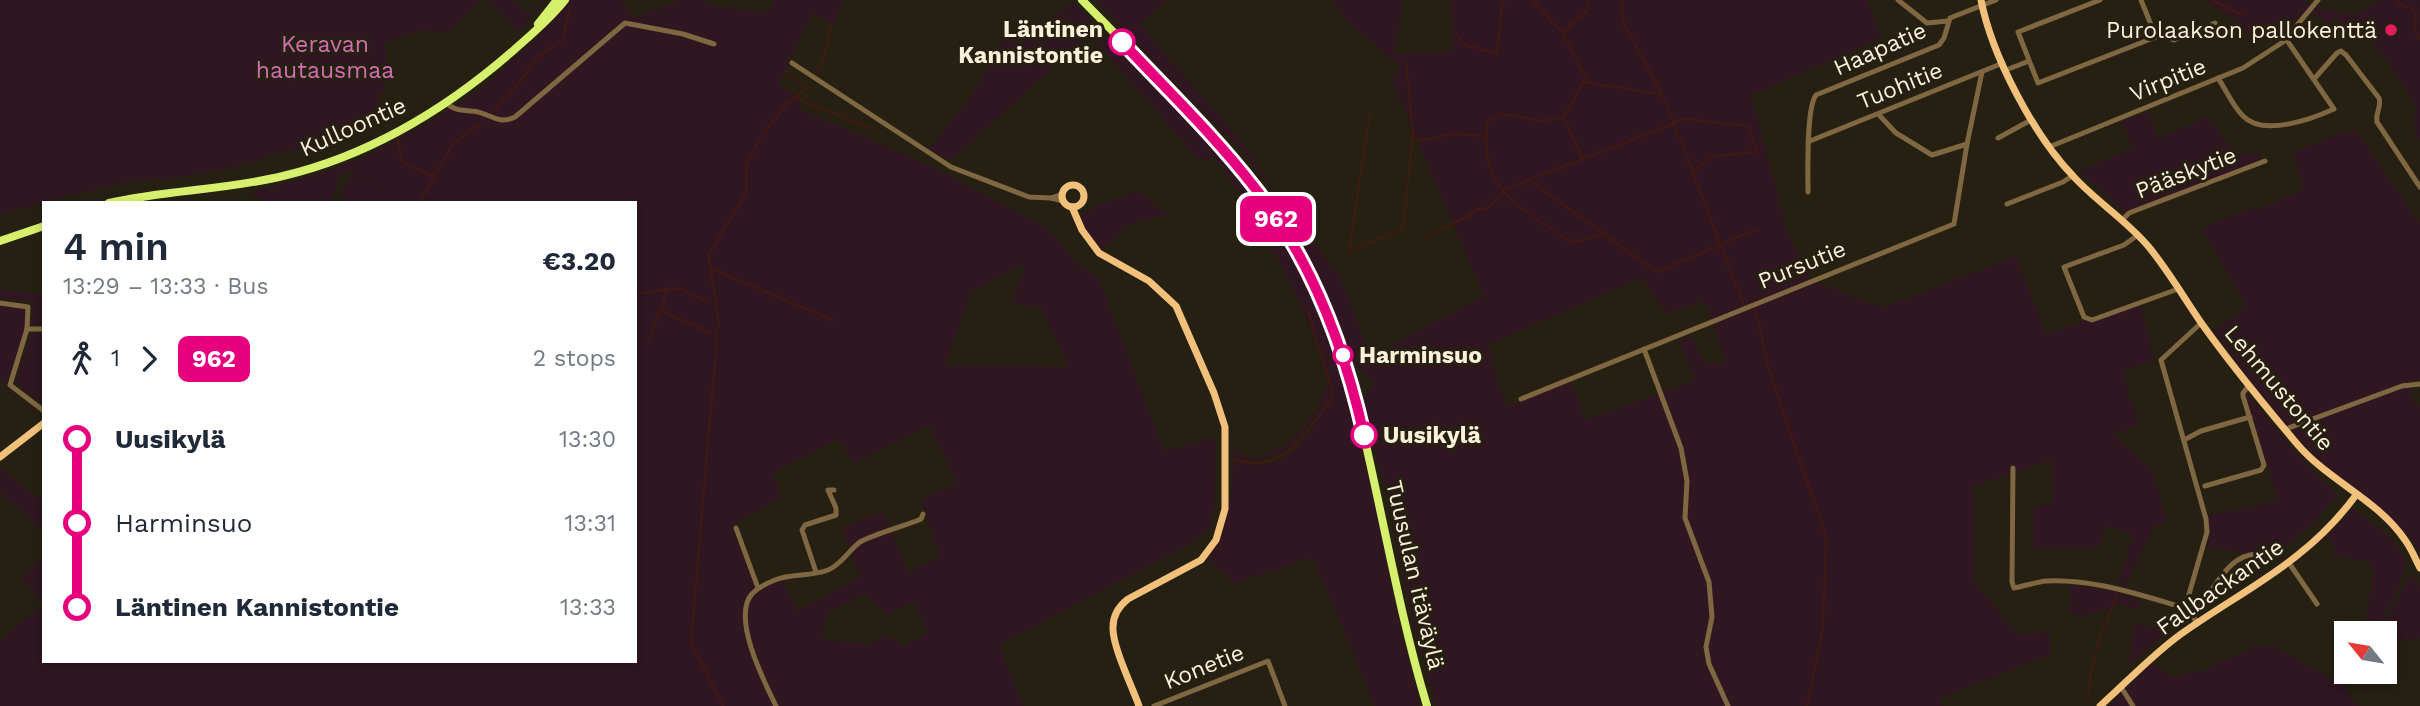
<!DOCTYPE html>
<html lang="en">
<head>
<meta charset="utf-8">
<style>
  :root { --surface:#fff; --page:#f6f6f7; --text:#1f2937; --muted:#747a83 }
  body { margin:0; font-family:"Work Sans",sans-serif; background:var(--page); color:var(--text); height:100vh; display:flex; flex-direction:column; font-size:26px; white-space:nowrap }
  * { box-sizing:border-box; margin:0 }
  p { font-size:23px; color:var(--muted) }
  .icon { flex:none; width:38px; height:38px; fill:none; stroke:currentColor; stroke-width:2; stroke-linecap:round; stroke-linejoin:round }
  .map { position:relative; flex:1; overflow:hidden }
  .sheet { position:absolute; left:42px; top:201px; width:595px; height:462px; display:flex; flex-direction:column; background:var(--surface); border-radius:0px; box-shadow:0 4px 10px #0003 }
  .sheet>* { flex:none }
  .badge { padding:0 14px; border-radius:10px; font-size:24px; line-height:46px }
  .needle { width:46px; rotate:300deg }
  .buttons { position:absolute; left:2334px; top:621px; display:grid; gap:14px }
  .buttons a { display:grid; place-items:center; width:63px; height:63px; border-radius:0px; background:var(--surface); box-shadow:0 4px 10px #0003; font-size:35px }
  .map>.badge { position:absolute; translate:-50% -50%; box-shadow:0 0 0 4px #fff }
  .legs { display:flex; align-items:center; gap:10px; height:77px; padding:0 21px; font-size:23px }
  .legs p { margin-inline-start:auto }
  .head { display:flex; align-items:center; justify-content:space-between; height:119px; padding:0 21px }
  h1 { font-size:38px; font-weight:600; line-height:52px }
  ul { padding:0 21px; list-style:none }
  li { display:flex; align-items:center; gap:24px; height:84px; font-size:26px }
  li i { display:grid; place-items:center; width:10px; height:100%; margin:0 9px; background:currentColor }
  li i::after { content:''; width:18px; height:18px; margin:-9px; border:5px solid; border-radius:50%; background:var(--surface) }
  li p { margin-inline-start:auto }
  li:first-child i { background:linear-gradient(#0000 50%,currentColor 0) }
  li:last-child i { background:linear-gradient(currentColor 50%,#0000 0) }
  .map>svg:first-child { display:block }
  .green { fill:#2f1621; fill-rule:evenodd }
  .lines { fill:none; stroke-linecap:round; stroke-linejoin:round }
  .stream { stroke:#401a10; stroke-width:2 }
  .street { stroke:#7f6742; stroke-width:5 }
  .secondary { stroke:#f1c17c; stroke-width:7 }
  .primary { stroke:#d6ef6d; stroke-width:8 }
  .line-1-casing { stroke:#fff; stroke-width:16 }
  .line-1 { stroke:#e6007e; stroke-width:10 }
  .poi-dot { fill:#e61b5f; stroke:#252012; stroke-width:2.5 }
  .stop-1-dot { fill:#fff; stroke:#e6007e; stroke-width:3.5 }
  .labels { text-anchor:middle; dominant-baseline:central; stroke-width:6; stroke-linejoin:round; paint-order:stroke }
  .stop-label { font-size:23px; font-weight:bold; fill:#fbf1da; stroke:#252012; text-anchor:start }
  .poi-label { font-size:23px; fill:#fbf1da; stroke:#252012; text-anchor:end }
  .park-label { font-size:23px; fill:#d46eb3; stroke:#252012 }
  .street-label { font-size:23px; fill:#fbf1da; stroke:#252012 }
</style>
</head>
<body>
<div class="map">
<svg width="2420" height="706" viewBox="0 0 2420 706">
  <rect width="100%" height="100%" fill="#252012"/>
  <g class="green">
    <path d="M0,0H479L447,32L420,30L384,44L389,74L366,132L353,137L276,154L237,166L159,181L158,178L122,182L0,214Z"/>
    <path d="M489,0H513L530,16L543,0H546L518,32Z"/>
    <path d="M569,0H621L635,18L681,0H701L716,6L766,13L774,0H843L834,24L813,13L778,85L800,98L802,110L944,172L1049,230L1078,265L1099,279L1164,451L1216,437L1215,501L1210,529L1186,546L999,645L1023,706H0V641L44,603V662H635V203H340L346,182L354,174L379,186L352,171L340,175L331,203L266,202L248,193L306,178L362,158L429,122L483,88L544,30ZM1022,263L1024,273L1011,302L1041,308L1069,367L945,366L971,292ZM929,426L958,484L921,499L940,557L908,572L883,511L842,528L860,578L797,611L783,580L757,591L731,526L782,497L773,473L839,439L853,463ZM865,593L887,615L914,602L928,633L906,646L885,636L869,644L821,640L827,614Z"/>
    <path d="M1096,0H1167L1140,24L1243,144L1297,224L1338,273L1371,356L1484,296L1393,83L1399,65L1351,25L1331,0H1403L1394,54L1453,51L1451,0H1867L1882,38L1751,95L1788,235L1812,281L1882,308L2016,256L2046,335L2139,300L2154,360L2122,371L2139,425L2112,434L2153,472L2167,523L2154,525L2125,588L2118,585L2132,534L2105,525L2100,548H2033V510L2053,502L2051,460L1973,486V581L2018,635L2050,632L2051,654L1939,698L1943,706H1437L1414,628L1383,479L1360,403L1372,388L1373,380L1351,361L1347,352L1328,303L1285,210L1274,192L1240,148L1169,78ZM1641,278L1667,314L1705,300L1726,363L1705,364L1692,337L1679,340L1695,381L1585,420L1572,382L1506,407L1488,345Z"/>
    <path d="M2196,0H2302L2312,5L2307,12L2294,18L2280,38L2256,30L2241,35L2236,21L2207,2Z"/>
    <path d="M2382,0H2420V142L2414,133L2416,106L2387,61L2363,32L2367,29L2358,26L2352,29L2335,18L2327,23L2311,12L2315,8L2354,15Z"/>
    <path d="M1074,3L1097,26L951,161L929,149L969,99L1005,37L1021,45L1045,22Z"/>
    <path d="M1098,28L1120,50L1127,52L1224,159L1294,256L1315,296L1334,342L1350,391L1357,420L1358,439L1364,449L1395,604L1420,706H1375L1313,557L1232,584L1228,575L1207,560C1230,527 1230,500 1234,461C1292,475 1300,443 1329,403C1305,421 1302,451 1266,458C1249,462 1253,465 1235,458L1231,447L1248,458H1258L1288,444L1316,411L1328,385L1323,361L1303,309L1252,210L1213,156L1200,161L1091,36Z"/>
    <path d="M2147,112L2159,138L2208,117L2237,155L2258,153L2260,161L2125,213L2079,171L2133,148L2121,122Z"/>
    <path d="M2355,129L2420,223V380L2409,381L2412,400L2420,407V553L2412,540L2386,514L2326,466L2302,443L2239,367L2229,349L2213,332L2246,306L2202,228L2253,207L2255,211L2303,190L2293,152Z"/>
    <path d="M1138,191L1167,214L1131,224L1102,250C1092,241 1082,230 1082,216L1096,206Z"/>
    <path d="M0,276L2,290L44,294V325H32L33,302L0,299Z"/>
    <path d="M0,306L26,309L25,329L8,382L0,381Z"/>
    <path d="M31,333H44V404L16,383Z"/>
    <path d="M2246,392L2295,452L2338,496L2309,527L2271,558L2255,553L2244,554L2207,546L2211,531L2207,516L2278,500L2245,394Z"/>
    <path d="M0,468L44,502V532L0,492Z"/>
    <path d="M2353,508L2390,537L2407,560L2397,592L2376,630L2366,623L2374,564L2334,555L2335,544L2326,538Z"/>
    <path d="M44,558V594L39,599L21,578Z"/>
    <path d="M2416,577L2420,590V638L2408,641L2382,632C2385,613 2401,599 2406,579Z"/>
    <path d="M2068,585L2113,590L2140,600L2138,609L2119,604C2105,611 2093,611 2081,618L2066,610L2073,602Z"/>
    <path d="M2134,624L2168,631L2131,664L2129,661Z"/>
    <path d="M2272,646L2341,684L2348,672H2355L2346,687L2351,697L2359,706H2109L2152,662L2174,677L2206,669L2255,647Z"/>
  </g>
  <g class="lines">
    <g class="stream">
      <path d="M1532,0L1563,33L1588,82"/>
      <path d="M1622,0L1623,22L1662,94L1693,172"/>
      <path d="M2212,0L2243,15"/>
      <path d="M2397,0L2403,7H2410L2416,12L2415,31L2420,39"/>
      <path d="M1563,33L1589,8L1586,0"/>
      <path d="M1457,34L1466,45L1497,54L1502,4L1505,0"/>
      <path d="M816,73L823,61L832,23"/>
      <path d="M795,98L876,130"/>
      <path d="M1370,112L1349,251L1403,229L1413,133L1406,62"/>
      <path d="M492,114L525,75L535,59L563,39L570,7"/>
      <path d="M1564,117L1543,121L1501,114L1487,122C1486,141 1485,165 1496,181C1512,207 1547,225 1572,243L1604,234"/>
      <path d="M764,132L788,103L807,88L785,71"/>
      <path d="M1414,135L1419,141L1453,134L1485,136"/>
      <path d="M397,138L403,163L433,176"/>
      <path d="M760,138L746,165V193L709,254L710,268L832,320"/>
      <path d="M1582,158L1564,117L1583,82L1660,94"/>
      <path d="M1530,181L1657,272L1757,229"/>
      <path d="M1504,190L1684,119L1747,126L1757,152L1712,156L1693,173L1745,308"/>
      <path d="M419,203L453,144L481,123"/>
      <path d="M1425,238C1439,228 1468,220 1477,209L1487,208L1503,194"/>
      <path d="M711,269L719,326L716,334V354"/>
      <path d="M635,294L678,288L707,302"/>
      <path d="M1755,307L1768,366L1826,537L1823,627L1807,706"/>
      <path d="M661,309L668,288"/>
      <path d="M1308,311L1333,393L1331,400L1311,426"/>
      <path d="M648,342L660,310L711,333"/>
      <path d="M715,360L691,643L723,706"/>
      <path d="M1234,459C1268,471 1289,456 1309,429"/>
      <path d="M2088,699C2090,660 2103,628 2118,593"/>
    </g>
    <g class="street">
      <path d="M1898,0L1927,23L1948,21"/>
      <path d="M2100,0L2018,32L2038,83L2161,35L2174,40L2215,23"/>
      <path d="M2141,0L2156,37"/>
      <path d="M792,63L951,167L1029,197L1051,198L1063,194"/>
      <path d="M2006,70L2029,61"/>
      <path d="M2218,78C2226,90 2233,106 2243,116C2263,137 2312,119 2334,109L2286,39"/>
      <path d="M2314,79L2337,53L2341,51L2346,55L2379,98C2382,107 2375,113 2377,122L2420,187"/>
      <path d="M446,103C456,111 460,110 472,111C489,112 497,126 515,117L625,23L683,34L714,44"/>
      <path d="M1879,115L1896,133L1932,155L1967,144"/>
      <path d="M1998,138L2031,120"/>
      <path d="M1810,141L2003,63"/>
      <path d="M2049,147L2243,68L2283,42L2318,0"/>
      <path d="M1808,192C1808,173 1806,108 1816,95L1939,45L1944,38L1950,18L1996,0"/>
      <path d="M1051,198L1063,201"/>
      <path d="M2007,204L2063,182L2072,176"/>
      <path d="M2122,220L2129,213L2265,161"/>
      <path d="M2138,235L2124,245L2064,267L2084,317L2092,320L2178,289"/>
      <path d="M0,303L28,307L27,329L10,385L44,411"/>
      <path d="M27,329H44"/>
      <path d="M1644,349L1681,448L1687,481L1685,518L1709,582L1712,617L1706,647L1709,664L1728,706"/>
      <path d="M1521,399L1954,224L1967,144L1982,72"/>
      <path d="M2286,429L2402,386L2420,384"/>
      <path d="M2184,440L2201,431L2250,417"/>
      <path d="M2013,468L2012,582L2014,588C2025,586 2036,582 2046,581C2095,579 2140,595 2185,608"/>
      <path d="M2205,486L2261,470L2264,465L2243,396V393L2249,385"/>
      <path d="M736,528L758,588"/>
      <path d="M2289,563L2317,604"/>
      <path d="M816,572L802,530L805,525L836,515V508L828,490H834"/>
      <path d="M2194,616C2212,594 2229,548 2263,555"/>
      <path d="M2198,623L2185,608L2207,532L2206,519L2161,360L2201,323"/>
      <path d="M2121,687L2133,706"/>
      <path d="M776,706C764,681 735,625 749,598C754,589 765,584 775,580C791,573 811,577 828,570C842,564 848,551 860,542C874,534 905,526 921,519L923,514"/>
      <path d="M1154,706L1268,661L1285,706"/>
    </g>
    <g class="secondary">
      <path d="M1981,0C1992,56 2034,136 2074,177C2097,202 2126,220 2148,246C2168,270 2184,298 2202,324C2232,366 2265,406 2298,445C2329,481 2378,500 2405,540C2411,548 2415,558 2420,568"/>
      <circle cx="1073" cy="196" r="11"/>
      <path d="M1072,207L1082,230L1099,253L1149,281L1176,306L1214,393L1225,427V509L1216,540L1201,560L1128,599C1119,606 1113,615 1113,627C1112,646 1132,686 1139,706"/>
      <path d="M0,457L44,423"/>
      <path d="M2100,706C2127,682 2152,655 2181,634C2246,588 2307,562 2356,495"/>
    </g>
    <g class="primary">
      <path d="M1082,0C1171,91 1269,183 1323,301C1346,352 1358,408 1370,463C1388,544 1403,626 1427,706"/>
      <path d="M538,24L557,0"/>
      <path d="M109,203C166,190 226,190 283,176C371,155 449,107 515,49C533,33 550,19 565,0"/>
      <path d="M0,241L44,226"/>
    </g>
  </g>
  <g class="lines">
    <g class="line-1-casing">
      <path id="line-1" d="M1122,42C1167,90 1215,136 1255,188C1312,260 1344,346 1364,435"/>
    </g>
    <use href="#line-1" class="line-1"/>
  </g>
  <circle class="poi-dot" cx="2391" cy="30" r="7"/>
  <g class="stop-1-dot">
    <circle cx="1122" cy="42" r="12"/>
    <circle cx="1343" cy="355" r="9"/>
    <circle cx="1364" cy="435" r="12"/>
  </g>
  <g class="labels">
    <g class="stop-label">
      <text x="1103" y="29" text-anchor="end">Läntinen<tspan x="1103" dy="26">Kannistontie</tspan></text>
      <text x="1359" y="355">Harminsuo</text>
      <text x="1383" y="435">Uusikylä</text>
    </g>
    <g class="poi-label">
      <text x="2377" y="30">Purolaakson pallokenttä</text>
    </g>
    <g class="park-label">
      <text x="325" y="44">Keravan<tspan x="325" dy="26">hautausmaa</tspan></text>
    </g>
    <g class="street-label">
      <text transform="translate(1880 49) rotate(-24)">Haapatie</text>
      <text transform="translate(2168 80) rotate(-22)">Virpitie</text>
      <text transform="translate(1900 86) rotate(-22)">Tuohitie</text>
      <text transform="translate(353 127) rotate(-24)">Kulloontie</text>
      <text transform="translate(2186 173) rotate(-21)">Pääskytie</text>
      <text transform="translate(1802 265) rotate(-22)">Pursutie</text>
      <text transform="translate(2279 388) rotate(50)">Lehmustontie</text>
      <text transform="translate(1415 575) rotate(77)">Tuusulan itäväylä</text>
      <text transform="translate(2220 587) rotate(-35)">Fallbackantie</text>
      <text transform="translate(1204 667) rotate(-22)">Konetie</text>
    </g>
  </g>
</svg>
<div class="buttons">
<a><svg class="needle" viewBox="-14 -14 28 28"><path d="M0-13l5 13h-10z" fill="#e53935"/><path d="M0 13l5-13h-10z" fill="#747a83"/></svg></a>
</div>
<b class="badge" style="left:1276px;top:219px;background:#e6007e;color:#fff">962</b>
<section class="sheet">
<div class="head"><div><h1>4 min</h1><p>13:29 – 13:33 · Bus</p></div><b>€3.20</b></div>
<div class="legs"><svg class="icon" aria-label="walk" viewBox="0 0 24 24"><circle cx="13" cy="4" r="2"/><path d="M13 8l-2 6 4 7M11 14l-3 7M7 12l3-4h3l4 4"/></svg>1<svg class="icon" aria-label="forward" viewBox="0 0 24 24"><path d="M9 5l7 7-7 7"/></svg><b class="badge" style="background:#e6007e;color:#fff">962</b><p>2 stops</p></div>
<ul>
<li><i style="color:#e6007e"></i><b>Uusikylä</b><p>13:30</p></li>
<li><i style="color:#e6007e"></i><span>Harminsuo</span><p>13:31</p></li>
<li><i style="color:#e6007e"></i><b>Läntinen Kannistontie</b><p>13:33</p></li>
</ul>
</section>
</div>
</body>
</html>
